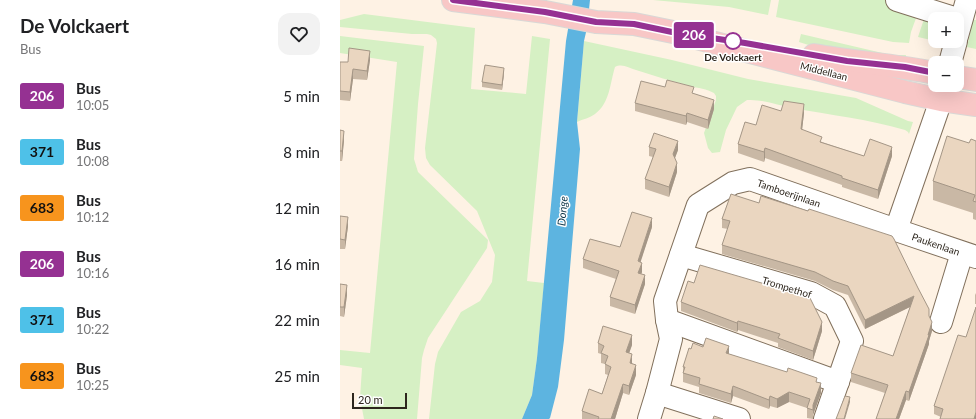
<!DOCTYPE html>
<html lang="en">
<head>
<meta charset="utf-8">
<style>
  :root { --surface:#fff; --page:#f2f2f2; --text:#202124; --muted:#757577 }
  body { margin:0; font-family:Lato,sans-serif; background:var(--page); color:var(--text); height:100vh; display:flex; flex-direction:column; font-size:15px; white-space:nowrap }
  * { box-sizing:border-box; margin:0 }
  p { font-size:13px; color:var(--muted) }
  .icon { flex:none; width:22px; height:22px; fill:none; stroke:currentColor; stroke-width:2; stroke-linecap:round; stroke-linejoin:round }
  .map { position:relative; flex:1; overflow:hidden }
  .side { display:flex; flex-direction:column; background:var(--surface); width:340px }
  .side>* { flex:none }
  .badge { padding:0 8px; border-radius:3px; font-size:14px; line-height:26px }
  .buttons { position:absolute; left:588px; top:12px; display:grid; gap:8px }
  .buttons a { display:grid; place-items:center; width:36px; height:36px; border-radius:8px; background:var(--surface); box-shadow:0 4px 16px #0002; font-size:20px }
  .scale { position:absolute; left:12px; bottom:10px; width:55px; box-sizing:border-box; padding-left:4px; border:2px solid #2d261d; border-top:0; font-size:11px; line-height:14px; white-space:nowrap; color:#2d261d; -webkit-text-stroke:3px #fff; paint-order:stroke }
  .map>.badge { position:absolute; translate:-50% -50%; box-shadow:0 0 0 2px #fff }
  .round { display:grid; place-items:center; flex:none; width:42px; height:42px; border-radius:12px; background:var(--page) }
  .headline { display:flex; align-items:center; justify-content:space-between; height:68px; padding:0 20px }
  h1 { font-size:19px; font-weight:700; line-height:30px }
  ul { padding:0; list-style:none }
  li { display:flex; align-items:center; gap:12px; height:56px; padding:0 20px }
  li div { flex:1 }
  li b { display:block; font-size:15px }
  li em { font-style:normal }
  li .badge { min-width:44px; font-weight:700; text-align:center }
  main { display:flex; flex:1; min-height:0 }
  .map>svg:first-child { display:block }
  .green { fill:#d6f0c4 }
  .water { fill:#5db4e0 }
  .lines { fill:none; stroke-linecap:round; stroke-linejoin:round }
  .minor-casing { stroke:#81705c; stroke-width:24 }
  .major-casing { stroke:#d9d8d6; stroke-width:24 }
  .minor { stroke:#fff; stroke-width:22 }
  .major { stroke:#f8c7c6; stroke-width:22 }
  .wall { fill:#c9b8a5 }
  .shaded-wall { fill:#a49686 }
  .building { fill:#ead6c0; stroke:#a49686 }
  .line-casing { stroke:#fff; stroke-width:9 }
  .line { stroke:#953192; stroke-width:6 }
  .stop-dot { fill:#fff; stroke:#953192; stroke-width:2 }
  .labels { text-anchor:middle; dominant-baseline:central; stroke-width:3; stroke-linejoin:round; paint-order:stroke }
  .stop-label { font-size:10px; font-weight:bold; fill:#2d261d; stroke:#fff }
  .street-label { font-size:10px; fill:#2d261d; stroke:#fff }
  .water-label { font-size:11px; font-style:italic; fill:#0e3548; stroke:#fff }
</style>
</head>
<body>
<main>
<section class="side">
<div class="headline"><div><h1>De Volckaert</h1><p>Bus</p></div><a class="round"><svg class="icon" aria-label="heart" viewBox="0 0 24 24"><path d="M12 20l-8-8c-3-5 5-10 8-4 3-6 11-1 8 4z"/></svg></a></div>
<ul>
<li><span class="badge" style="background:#953192;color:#fff">206</span><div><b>Bus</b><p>10:05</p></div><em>5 min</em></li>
<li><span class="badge" style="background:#4ec1e8;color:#111">371</span><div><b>Bus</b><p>10:08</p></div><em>8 min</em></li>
<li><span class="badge" style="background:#f7941d;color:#111">683</span><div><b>Bus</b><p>10:12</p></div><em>12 min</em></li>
<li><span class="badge" style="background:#953192;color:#fff">206</span><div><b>Bus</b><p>10:16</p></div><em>16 min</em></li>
<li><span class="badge" style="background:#4ec1e8;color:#111">371</span><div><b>Bus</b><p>10:22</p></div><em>22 min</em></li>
<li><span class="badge" style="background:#f7941d;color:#111">683</span><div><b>Bus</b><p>10:25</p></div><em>25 min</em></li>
</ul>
</section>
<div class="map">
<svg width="636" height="419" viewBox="0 0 636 419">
  <rect width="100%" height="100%" fill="#fef2e4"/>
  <g class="green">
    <path d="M313,0H431L428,15L389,7Z"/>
    <path d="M439,0H549L579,10L571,32L569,43L553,42L436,17Z"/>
    <path d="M586,13L595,19V41L578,37Z"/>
    <path d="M24,14L135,28L131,89L186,94L192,36L210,39L187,281L204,283L197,358L192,395L182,419H89L95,364L98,352L121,312L140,301L152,282L155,255L137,211L90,165L86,158L85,148L97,43L96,39L91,35L87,34H72L0,27V20Z"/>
    <path d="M633,20H636V49L627,47Z"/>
    <path d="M461,34L551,55H566L565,61L478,48L459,42Z"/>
    <path d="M0,36L84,46L78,104L74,159L78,172L148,240L147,248L88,338L84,350L82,358L77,419H24L20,398L22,368L0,365V350L30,353L57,62L0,53Z"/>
    <path d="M244,41L332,60L408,79L516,98L568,121L573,122L569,134L568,132L565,130C528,119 490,115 452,108C438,105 422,99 407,100L397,107L386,130L380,152L372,153L368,148L364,133L376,100V96L374,93C367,89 358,88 350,86C332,81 314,76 296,70C289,68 282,63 275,67C270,83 270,103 255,114C250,118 243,119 237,122Z"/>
  </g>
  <path class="water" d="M233,0H250L247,28L244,41L237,122L240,149L224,340L218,387L210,418L209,419H182L192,395L197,358L226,41Z"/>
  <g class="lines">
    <g class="minor-casing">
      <g id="minor">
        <path d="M557,0L617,19"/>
        <path d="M617,36L627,0"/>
        <path d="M610,63L616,41"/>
        <path d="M556,230L636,257"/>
        <path d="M341,255L471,293L495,306L512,341L485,419"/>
        <path d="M327,320L498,382"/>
        <path d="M601,322L622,253"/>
        <path d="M317,393L399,419"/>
        <path d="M309,419L317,393L331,339L327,320L325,301L358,205L393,183L410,179L556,230L601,100L604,85"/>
      </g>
    </g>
    <g class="major-casing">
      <g id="major">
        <path d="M113,0L205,12L256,22L294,24L333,32L565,92L601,100L636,105"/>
        <path d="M474,55C514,62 555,65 595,73"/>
        <path d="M617,77L636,80"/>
      </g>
    </g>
    <use href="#minor" class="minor"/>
    <use href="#major" class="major"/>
  </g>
  <g class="wall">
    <path d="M30,60L27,80L13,79L10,101L0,100V62H8Z"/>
    <path d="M164,73L162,90L142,87V82Z"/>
    <path d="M325,87L354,94L374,109L368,129L347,122L346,125L295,111V103Z"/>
    <path d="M441,111L464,113L462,130L482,142L524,156H552L538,199L502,187V185L425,158L424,162L398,153V144L416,125Z"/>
    <path d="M0,130L4,140L2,161H0Z"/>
    <path d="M636,141V220L633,219V213L593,200V181L629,143Z"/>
    <path d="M309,147L338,150L335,158L337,172L329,197L305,189V179L313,157L309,156Z"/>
    <path d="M391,194L589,316L592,331L589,341V344L569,401L566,400L559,419H536L545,393L511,382V373L553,356L570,307L525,329L508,295L493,290L475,281L382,254V245L388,229L382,228V219Z"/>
    <path d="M0,216L8,226L5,249H0Z"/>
    <path d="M312,227L300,262L302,272L301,274L305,284L295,314L270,306V297L276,279L243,268V259L280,247Z"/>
    <path d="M0,284L7,295L4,317L0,316Z"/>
    <path d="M636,293V304H635V295Z"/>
    <path d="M341,302L482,331L473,360L438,347V343L398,330L397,332L341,311Z"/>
    <path d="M626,337L601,417L594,414V406Z"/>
    <path d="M258,343L292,345L289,353L296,375L289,395L283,393L275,419H242V411L262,394L268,375L265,374V364L261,363V354L258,353Z"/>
    <path d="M363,347L389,354L477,382L481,393L473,415V419L467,418V408L449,402L437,408L430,406L429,409L393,396L391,403L359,393V387L343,382V367L351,349Z"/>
  </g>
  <g class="shaded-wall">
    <path d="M30,51V60L27,80V71Z"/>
    <path d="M164,68V73L162,90V85Z"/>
    <path d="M13,69V79L10,101V92Z"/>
    <path d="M374,100V109L368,129V120Z"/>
    <path d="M464,104V113L461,139V129Z"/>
    <path d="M347,113V122L346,125V116Z"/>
    <path d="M4,131V140L2,161V151Z"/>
    <path d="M338,141V150L333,163V154Z"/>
    <path d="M552,147V156L538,199V190Z"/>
    <path d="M425,148V158L424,162V152Z"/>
    <path d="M337,163V172L329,197V187Z"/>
    <path d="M8,217V226L5,249V240Z"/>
    <path d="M312,218V227L298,270V261Z"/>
    <path d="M302,263V272L298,282V273Z"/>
    <path d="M305,275V284L295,314V305Z"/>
    <path d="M7,285V295L4,317V307Z"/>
    <path d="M574,296V305L525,329V320Z"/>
    <path d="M398,321V330L397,332V323Z"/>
    <path d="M482,322V331L473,360V351Z"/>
    <path d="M592,322V331L589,341V344L569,401V392Z"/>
    <path d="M292,335V345L286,362V352Z"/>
    <path d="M389,346V356L386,353Z"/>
    <path d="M292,354V364L290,363Z"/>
    <path d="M296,365V375L289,395V386Z"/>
    <path d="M481,383V393L473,415V419V405Z"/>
    <path d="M283,384V393L275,419H271Z"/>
    <path d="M393,386V396L391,403V394Z"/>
    <path d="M566,391V400L559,419H556Z"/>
    <path d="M449,392V402L437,408V399Z"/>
    <path d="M430,396V406L429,409V400Z"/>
    <path d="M510,397V402L505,419H504Z"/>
    <path d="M636,412V419H634Z"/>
  </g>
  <g class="building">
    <path d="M9,48L30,51L27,71L13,69L10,92L0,91V62H8Z"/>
    <path d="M145,65L164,68L162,85L142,82Z"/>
    <path d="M327,80L354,87L352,93L374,100L368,120L347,113L346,116L295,103L301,81L325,87Z"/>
    <path d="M444,101L464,104L461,129L482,137L480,142L524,156L530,139L552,147L538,190L502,178V176L425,148L424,152L398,144L405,122L416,125L422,105L441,111Z"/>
    <path d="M0,130L4,131L2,151H0Z"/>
    <path d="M314,133L338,141L333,154L337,163L329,187L305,179L316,149L309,147Z"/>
    <path d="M607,136L629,143L631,139L636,141V202L633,201L635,195L593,181Z"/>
    <path d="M391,194L419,203L421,196L468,211L469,209L552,236L554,239L578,288L589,309V316L592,322L588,335H589L569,392L566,391L556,419H536L548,385L511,373L521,345L553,356L574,296L525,320L508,286L493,281L475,272L382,245L390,221L382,219Z"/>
    <path d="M292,212L312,218L298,261L302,263L298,273L305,275L295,305L270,297L279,271L243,259L250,239L280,247Z"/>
    <path d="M0,216L8,217L5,240L0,239Z"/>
    <path d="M360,265L466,296L470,298L482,322L473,351L438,338L440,334L398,321L397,323L341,302L348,281L354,283Z"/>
    <path d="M0,284L7,285L4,307H0Z"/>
    <path d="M636,307V412L634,419H600L603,409L594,406L618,335L626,337Z"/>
    <path d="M263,326L292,335L286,352L292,354L290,363L296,365L289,386L283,384L271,419H258L259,417L242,411L249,389L262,394L271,367L265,364L268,356L261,353L264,346L258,343Z"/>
    <path d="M366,338L389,346L386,353L447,372L448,368L477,378L476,382L481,383L473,405V410L467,408L470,399L449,392L437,399L430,396L429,400L393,386L391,394L359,384L360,378L343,373L345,367H343L349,348L351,349L353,343L363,347Z"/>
    <path d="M505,396L510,397L504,419H496Z"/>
    <path d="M374,416L383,419H373Z"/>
  </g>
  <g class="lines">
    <g class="line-casing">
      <path id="line" d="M113,0L205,12L256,22L294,24L332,32L405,43L507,61L565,67L595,73"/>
    </g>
    <use href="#line" class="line"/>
  </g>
  <circle class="stop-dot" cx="393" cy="41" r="8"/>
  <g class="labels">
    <g class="stop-label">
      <text x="393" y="57">De Volckaert</text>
    </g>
    <g class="street-label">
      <text transform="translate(484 71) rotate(14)">Middellaan</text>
      <text transform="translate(449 193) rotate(19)">Tamboerijnlaan</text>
      <text transform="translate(596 244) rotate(19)">Paukenlaan</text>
      <text transform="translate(447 287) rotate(17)">Trompethof</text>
    </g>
    <g class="water-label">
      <text transform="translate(222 211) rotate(-85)">Donge</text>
    </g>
  </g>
</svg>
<div class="buttons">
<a>+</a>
<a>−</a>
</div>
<div class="scale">20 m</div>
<b class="badge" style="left:354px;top:35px;background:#953192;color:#fff">206</b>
</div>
</main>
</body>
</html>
